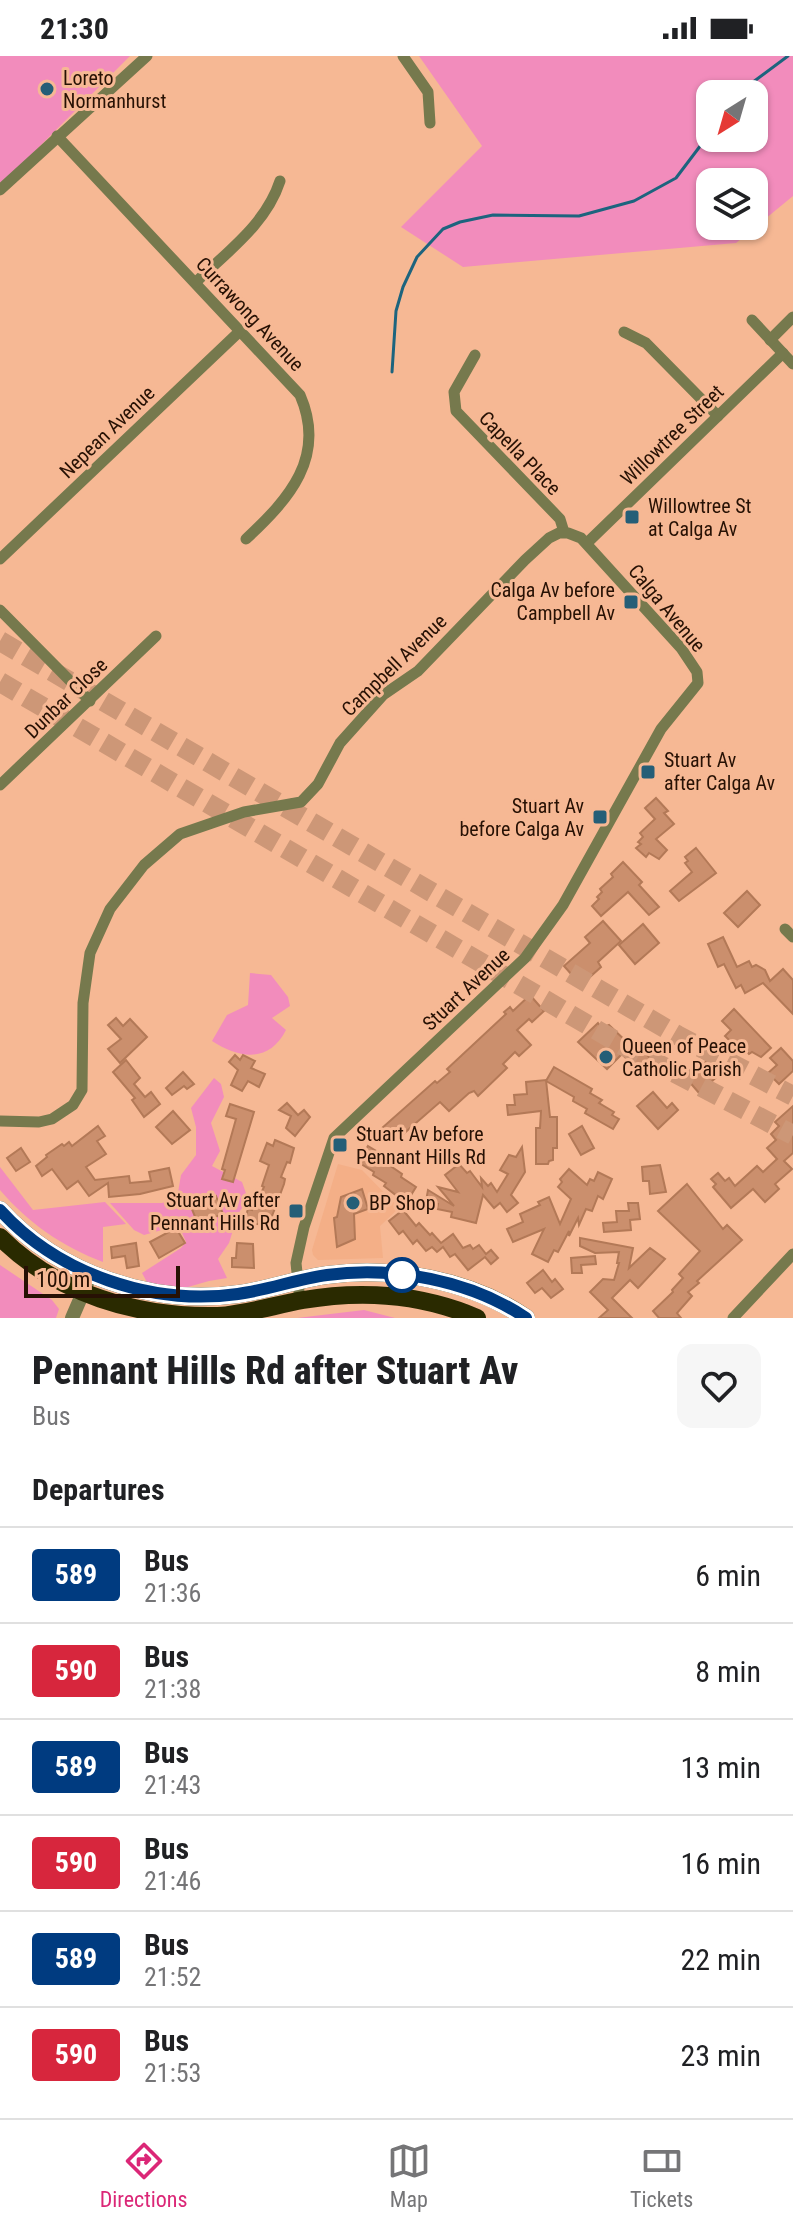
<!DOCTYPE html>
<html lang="en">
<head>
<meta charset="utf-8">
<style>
  :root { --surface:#fff; --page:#f6f6f6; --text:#202124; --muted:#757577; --line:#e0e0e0; --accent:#db2777 }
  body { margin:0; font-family:"Roboto Condensed",sans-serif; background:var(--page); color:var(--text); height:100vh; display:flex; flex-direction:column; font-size:30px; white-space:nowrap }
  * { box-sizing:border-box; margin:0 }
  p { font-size:26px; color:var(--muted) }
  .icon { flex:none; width:44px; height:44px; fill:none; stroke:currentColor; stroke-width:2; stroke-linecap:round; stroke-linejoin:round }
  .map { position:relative; height:1262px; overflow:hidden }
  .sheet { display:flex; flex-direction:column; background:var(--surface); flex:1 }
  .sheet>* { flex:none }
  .badge { padding:0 16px; border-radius:6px; font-size:28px; line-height:52px }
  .needle { width:52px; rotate:217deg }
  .tools { position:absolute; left:696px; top:24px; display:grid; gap:16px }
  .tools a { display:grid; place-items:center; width:72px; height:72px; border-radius:16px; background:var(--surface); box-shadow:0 2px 6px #0004; font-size:40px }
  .scale { position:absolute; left:24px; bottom:20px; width:156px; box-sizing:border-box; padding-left:8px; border:4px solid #271104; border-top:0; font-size:22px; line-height:28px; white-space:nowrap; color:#271104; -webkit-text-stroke:6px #f6b894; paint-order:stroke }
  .map>.badge { position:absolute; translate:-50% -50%; box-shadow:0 0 0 4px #fff }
  h2 { padding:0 32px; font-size:30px; line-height:72px }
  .round { display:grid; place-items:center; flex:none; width:84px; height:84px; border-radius:16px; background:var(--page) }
  .overview { display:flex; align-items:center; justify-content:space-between; height:136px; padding:0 32px }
  h1 { font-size:38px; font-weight:800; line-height:60px }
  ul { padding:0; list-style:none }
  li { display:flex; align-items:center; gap:24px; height:96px; padding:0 32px; border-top:2px solid var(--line) }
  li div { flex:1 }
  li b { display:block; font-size:30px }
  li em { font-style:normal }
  li .badge { min-width:88px; font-weight:700; text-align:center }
  .status { display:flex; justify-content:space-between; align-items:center; height:56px; padding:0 40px; background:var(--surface); direction:ltr }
  .status svg { height:22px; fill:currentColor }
  .menu { display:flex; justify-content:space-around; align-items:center; height:112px; border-top:2px solid var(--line); background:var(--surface); font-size:22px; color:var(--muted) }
  .menu a { display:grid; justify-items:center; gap:4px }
  .menu .active { color:var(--accent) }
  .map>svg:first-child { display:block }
  .built { fill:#f4af87 }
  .green { fill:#f28cbc; fill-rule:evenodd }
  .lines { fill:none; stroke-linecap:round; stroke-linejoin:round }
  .stream { stroke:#1d647e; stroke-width:3 }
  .building { fill:#cb8f6d; stroke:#b37957; stroke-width:2 }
  .motorway-tunnel { stroke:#cd9777; stroke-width:20; stroke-dasharray:20 10; stroke-linecap:butt }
  .minor { stroke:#76794d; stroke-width:11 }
  .tertiary { stroke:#76794d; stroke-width:14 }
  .trunk { stroke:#2a2a00; stroke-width:18 }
  .line-casing { stroke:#fff; stroke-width:18 }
  .line { stroke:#003b80; stroke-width:12 }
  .poi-dot { fill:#255e77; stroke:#f6b894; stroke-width:3 }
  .stop-dot { fill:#fff; stroke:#003b80; stroke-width:4 }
  .labels { text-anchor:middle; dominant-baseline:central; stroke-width:6; stroke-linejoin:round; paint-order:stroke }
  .poi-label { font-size:20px; fill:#271104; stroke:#f6b894; text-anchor:start }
  .street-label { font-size:20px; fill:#271104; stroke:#f6b894 }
</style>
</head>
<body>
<div class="status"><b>21:30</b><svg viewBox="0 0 49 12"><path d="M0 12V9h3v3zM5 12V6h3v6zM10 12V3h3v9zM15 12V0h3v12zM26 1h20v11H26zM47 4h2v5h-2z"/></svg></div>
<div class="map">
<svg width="793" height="1262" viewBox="0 0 793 1262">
  <rect width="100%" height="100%" fill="#f6b894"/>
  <path class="built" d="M338,1108L362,1114L399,1152L380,1170L383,1202L318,1204L313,1199L312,1194Z"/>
  <g class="green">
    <path d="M0,0H130L0,130Z"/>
    <path d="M419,0H793V140L736,187L463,211L401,171L482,90ZM710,38H754V82H710ZM710,126H754V170H710Z"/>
    <path d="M250,917L271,919L288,941L290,950L272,962L286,974C269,1007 240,1003 212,985L227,959L248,949Z"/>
    <path d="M214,1022L221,1028L224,1041L211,1067L220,1095L212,1110L242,1126L248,1143L238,1158L229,1187L218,1203L227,1222L209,1225L174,1235L148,1228L142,1217L181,1192L186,1186L180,1172H169L144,1179L134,1174L110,1147H162L177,1142L181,1119L196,1099V1071L191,1052Z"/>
    <path d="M0,1111L33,1154L105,1146L126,1168L103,1171V1206C63,1191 28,1167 0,1134Z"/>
    <path d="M0,1209L52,1244L59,1253L56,1262H0Z"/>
    <path d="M364,1254L395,1262H297Z"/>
  </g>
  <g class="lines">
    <g class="stream">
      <path d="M741,38L749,29L788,0"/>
      <path d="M392,316L396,255L403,231L417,201L443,173L460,166L493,159L579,160L634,145L676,122L710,77"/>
    </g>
  </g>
  <g class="building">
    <path d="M656,742L668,755L664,757L674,768L656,783L667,794L659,803L649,797L646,801L636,792L641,788L638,786L643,781L640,777L655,763L645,752Z"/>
    <path d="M696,792L716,817L679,845L670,835L692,816L685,807L688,805L685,801Z"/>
    <path d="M623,806L642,826L639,829L659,851L649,859L628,836L601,860L592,850L599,843L597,841L602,836L600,833L613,821L611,818Z"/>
    <path d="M747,835L760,849L738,871L724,857Z"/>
    <path d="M603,865L621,885L598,906L601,911L581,929L564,910L590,887L585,881Z"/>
    <path d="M643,868L659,887L635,908L619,889Z"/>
    <path d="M723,881L737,911L749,905L752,911L756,909L765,914L770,925L783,913L793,924V958L763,927L745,937L741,929L736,932L724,908L718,911L708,888Z"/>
    <path d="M530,939L544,955L532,966L529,963L517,974L531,989L519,1000L515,996L503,1008L507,1012L478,1040L474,1035L469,1037L449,1055L440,1046L394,1086L382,1072L435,1025L437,1027L450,1016L447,1013L506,958L504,956L510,951L513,955Z"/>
    <path d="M734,953L771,992L761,1001L752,996L749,998L737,985L733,988L725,980L731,974L722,965Z"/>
    <path d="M116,962L123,970L130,963L147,981L120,1007L108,993L121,983L108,969Z"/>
    <path d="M598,967L602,972L609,969L632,991L635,987L656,1008L644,1021L622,998L607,1013L578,986Z"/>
    <path d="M781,992L793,1005V1015L779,1028L768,1017L777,1009L770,1002Z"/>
    <path d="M235,999L240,1004L243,999L255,1005L251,1012L265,1018L259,1031L248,1025L242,1035L231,1029L238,1014L229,1006Z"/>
    <path d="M709,1003L721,1017L699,1037L687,1023Z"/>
    <path d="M126,1004L140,1022L134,1028L145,1041L151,1036L160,1048L144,1061L132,1044L135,1042L113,1016Z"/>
    <path d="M554,1011L592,1033L590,1037L602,1044L599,1047L614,1056L612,1059L619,1063L613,1073L585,1057L587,1053L573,1045L574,1041L546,1025Z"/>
    <path d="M183,1016L194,1028L187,1033L184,1030L172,1039L166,1032Z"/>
    <path d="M546,1024L550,1061H557V1092H553V1104L549,1105L548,1108H536V1072H540L541,1055L508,1059L507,1049H515L514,1039L527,1038L526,1026Z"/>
    <path d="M653,1036L667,1052L672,1047L678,1054L658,1073L637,1050Z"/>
    <path d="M287,1047L298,1059L304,1054L310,1061L295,1080L286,1072L291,1060L279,1054Z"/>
    <path d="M230,1048L254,1056L233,1126L222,1123L225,1114L222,1113L236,1063L226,1060Z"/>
    <path d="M793,1050V1097L784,1105L792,1113L775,1128L779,1133L765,1146L753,1133L731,1152L713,1131L716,1128L711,1123L718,1117L725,1125L729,1122L735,1130L757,1110L763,1116L777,1103L767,1092L776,1084L771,1078L779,1070L775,1066Z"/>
    <path d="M173,1055L190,1074L172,1088L156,1071Z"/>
    <path d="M98,1070L105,1080L97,1085L106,1098L86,1111L95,1124L129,1120L130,1127L151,1125L149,1116L169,1112L173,1130L140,1138L109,1141L108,1127L89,1140L78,1125L67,1133L52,1113L42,1120L36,1110L47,1101L46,1099L62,1088L64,1090L69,1086L72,1090Z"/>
    <path d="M582,1070L594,1092L581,1099L569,1078Z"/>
    <path d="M275,1084L294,1092L290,1107L287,1106L281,1121L285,1123L284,1128L272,1160L263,1158L261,1169L254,1167L252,1173L243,1170L248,1153L252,1154L253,1148H256L264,1131L262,1130L269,1109L260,1105L267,1087L273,1090Z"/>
    <path d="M368,1090L378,1096L376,1099L390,1107L389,1109L402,1118L401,1121L416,1131L406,1147L384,1130L386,1127L373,1119L374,1116L361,1108L364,1103L361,1102Z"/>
    <path d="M522,1091L525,1116L511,1139L518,1147L507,1156L500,1147L494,1152L483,1139L476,1167L451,1161L452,1156L437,1153L438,1148L426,1145L428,1134L454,1150L438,1131L458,1136L445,1119L459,1108L467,1117L470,1115L482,1131L481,1122L488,1130L491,1127L497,1136L508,1118L500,1114L509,1099L516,1101Z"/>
    <path d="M21,1092L30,1106L16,1115L7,1102Z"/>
    <path d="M660,1109L666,1136L650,1138L649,1125H643L642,1111Z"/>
    <path d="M569,1113L587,1129L590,1123L594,1125L598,1116L612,1123L603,1143L598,1140L592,1155L586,1153L579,1169L578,1162L569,1180V1175L558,1196L554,1194L548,1206L532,1198L544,1173L513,1186L507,1173L523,1166L520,1158L540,1149L538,1146L549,1141L560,1168L571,1143L558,1131L562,1126L560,1123Z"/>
    <path d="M687,1128L723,1173L727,1169L742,1184L697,1225L699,1227L688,1236L692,1240L677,1257L681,1262H659L653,1255L673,1236L672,1234L683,1222L679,1218L700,1195L658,1155Z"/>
    <path d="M362,1133L368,1153L354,1158L355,1183L337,1191L334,1162L337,1161L341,1141Z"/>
    <path d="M204,1140L206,1144L216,1140L223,1158L198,1168L189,1146Z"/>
    <path d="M628,1147H638L640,1163L630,1164L631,1174L604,1176L603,1167L617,1166L616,1155H629Z"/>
    <path d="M403,1154L416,1170L419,1167L430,1179L432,1177L441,1187L453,1178L463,1192L470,1189L473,1193L479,1189L486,1198L491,1194L498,1202L491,1208L485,1201L468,1214L455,1198L450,1201L443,1191L437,1196L432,1191L426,1195L417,1184L413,1188L403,1175L399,1178L389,1165Z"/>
    <path d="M176,1172L185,1187L159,1202L150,1186Z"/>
    <path d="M580,1182L633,1192L629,1212L650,1192L665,1203L638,1232L630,1224L612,1242L632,1262H599L608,1254L590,1236L603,1223L614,1224L619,1207H617L619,1196L595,1197L580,1190Z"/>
    <path d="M136,1187L139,1210L127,1212L125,1200L112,1202L111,1191Z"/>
    <path d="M237,1187L253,1188L254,1212L232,1211V1202H236Z"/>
    <path d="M595,1200L596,1208L581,1209L582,1217H572L571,1202Z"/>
    <path d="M543,1214L552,1226L555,1223L563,1233L551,1242L542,1232L535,1237L527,1227Z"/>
  </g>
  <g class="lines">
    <g class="motorway-tunnel">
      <path d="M0,585L677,979L793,1040"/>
      <path d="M0,626L624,990L793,1079"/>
    </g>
    <g class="minor">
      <path d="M403,0L428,36L430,67"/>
      <path d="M57,80L300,339C327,401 289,443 246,483"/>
      <path d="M0,134L147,0"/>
      <path d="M196,226C228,195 266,168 280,125"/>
      <path d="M752,264L793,308"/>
      <path d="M624,276L646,287L718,360"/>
      <path d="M770,284L793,261"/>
      <path d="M475,299L454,336L456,355L560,463L564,476"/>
      <path d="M587,487L783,297"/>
      <path d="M0,503L240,275"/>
      <path d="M0,554L90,645"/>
      <path d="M0,729L156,580"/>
      <path d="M785,873L793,881"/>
      <path d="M0,1065L39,1066L52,1063L73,1049L82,1034L83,947L90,897L110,853L144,809L180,778L244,756L301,746L318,728L340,687L383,639L418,615L525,504L549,482L559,477H568L581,482L681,592L697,616L698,627L661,673L563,849L525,902L334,1082L304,1171L296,1207L300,1245"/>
      <path d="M733,1262L793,1198"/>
    </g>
    <path class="tertiary" d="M72,1262L91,1218"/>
    <g class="trunk">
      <path d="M0,1154C58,1218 152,1250 238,1238C268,1234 297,1223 327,1219C393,1210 471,1224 526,1262"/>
      <path d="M0,1181C57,1238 138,1262 218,1260C247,1258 275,1249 303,1244C361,1234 422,1238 477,1262"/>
    </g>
  </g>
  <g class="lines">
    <g class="line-casing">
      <path id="line" d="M0,1154C58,1218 152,1250 238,1238C268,1234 297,1223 327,1219C393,1210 470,1224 526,1262"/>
    </g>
    <use href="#line" class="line"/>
  </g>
  <g class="poi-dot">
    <circle cx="47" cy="33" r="8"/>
    <rect x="624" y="453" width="16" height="16" rx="4"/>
    <rect x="623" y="538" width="16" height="16" rx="4"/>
    <rect x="640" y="708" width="16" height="16" rx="4"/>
    <rect x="592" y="753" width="16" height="16" rx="4"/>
    <circle cx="606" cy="1001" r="8"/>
    <rect x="332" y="1081" width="16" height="16" rx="4"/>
    <circle cx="353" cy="1147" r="8"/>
    <rect x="288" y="1147" width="16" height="16" rx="4"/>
  </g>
  <circle class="stop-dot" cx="402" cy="1219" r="16"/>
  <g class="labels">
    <g class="poi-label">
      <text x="63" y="22">Loreto<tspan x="63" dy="23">Normanhurst</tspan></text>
      <text x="648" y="450">Willowtree St<tspan x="648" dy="23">at Calga Av</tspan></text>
      <text x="615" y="534" text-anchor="end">Calga Av before<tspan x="615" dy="23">Campbell Av</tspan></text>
      <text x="664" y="704">Stuart Av<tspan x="664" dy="23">after Calga Av</tspan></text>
      <text x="584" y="750" text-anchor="end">Stuart Av<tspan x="584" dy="23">before Calga Av</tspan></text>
      <text x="622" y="990">Queen of Peace<tspan x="622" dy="23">Catholic Parish</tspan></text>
      <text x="356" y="1078">Stuart Av before<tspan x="356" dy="23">Pennant Hills Rd</tspan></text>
      <text x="280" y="1144" text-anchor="end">Stuart Av after<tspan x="280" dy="23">Pennant Hills Rd</tspan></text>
      <text x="369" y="1147">BP Shop</text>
    </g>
    <g class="street-label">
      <text transform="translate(250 258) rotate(47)">Currawong Avenue</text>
      <text transform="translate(107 376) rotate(-44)">Nepean Avenue</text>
      <text transform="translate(672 379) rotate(-44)">Willowtree Street</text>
      <text transform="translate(520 397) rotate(46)">Capella Place</text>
      <text transform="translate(667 552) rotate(50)">Calga Avenue</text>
      <text transform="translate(394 609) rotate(-44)">Campbell Avenue</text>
      <text transform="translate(66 642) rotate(-44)">Dunbar Close</text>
      <text transform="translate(466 933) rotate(-43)">Stuart Avenue</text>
    </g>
  </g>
</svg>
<div class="tools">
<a><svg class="needle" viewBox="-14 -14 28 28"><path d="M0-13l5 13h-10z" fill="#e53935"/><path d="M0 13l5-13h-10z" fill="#757577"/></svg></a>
<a><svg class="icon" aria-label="layers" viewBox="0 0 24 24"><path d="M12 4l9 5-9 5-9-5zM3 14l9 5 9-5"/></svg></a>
</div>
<div class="scale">100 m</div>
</div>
<section class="sheet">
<div class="overview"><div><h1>Pennant Hills Rd after Stuart Av</h1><p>Bus</p></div><a class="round"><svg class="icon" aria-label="heart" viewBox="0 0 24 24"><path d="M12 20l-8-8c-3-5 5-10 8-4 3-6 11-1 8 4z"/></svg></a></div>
<h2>Departures</h2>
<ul>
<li><span class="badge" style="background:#003b80;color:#fff">589</span><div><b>Bus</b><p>21:36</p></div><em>6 min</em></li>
<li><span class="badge" style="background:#d7263d;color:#fff">590</span><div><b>Bus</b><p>21:38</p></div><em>8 min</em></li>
<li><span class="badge" style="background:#003b80;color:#fff">589</span><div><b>Bus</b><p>21:43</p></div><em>13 min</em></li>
<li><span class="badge" style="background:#d7263d;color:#fff">590</span><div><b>Bus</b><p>21:46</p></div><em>16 min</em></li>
<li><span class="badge" style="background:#003b80;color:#fff">589</span><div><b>Bus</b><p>21:52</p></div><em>22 min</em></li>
<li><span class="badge" style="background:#d7263d;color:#fff">590</span><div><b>Bus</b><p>21:53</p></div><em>23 min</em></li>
</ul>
</section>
<nav class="menu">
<a class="active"><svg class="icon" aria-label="directions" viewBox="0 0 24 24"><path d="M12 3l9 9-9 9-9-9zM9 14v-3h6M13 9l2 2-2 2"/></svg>Directions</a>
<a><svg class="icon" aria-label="map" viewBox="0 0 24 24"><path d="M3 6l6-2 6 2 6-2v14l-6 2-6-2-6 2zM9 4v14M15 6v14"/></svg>Map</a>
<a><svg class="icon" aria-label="tickets" viewBox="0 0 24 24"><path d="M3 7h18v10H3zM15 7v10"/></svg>Tickets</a>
</nav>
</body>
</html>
